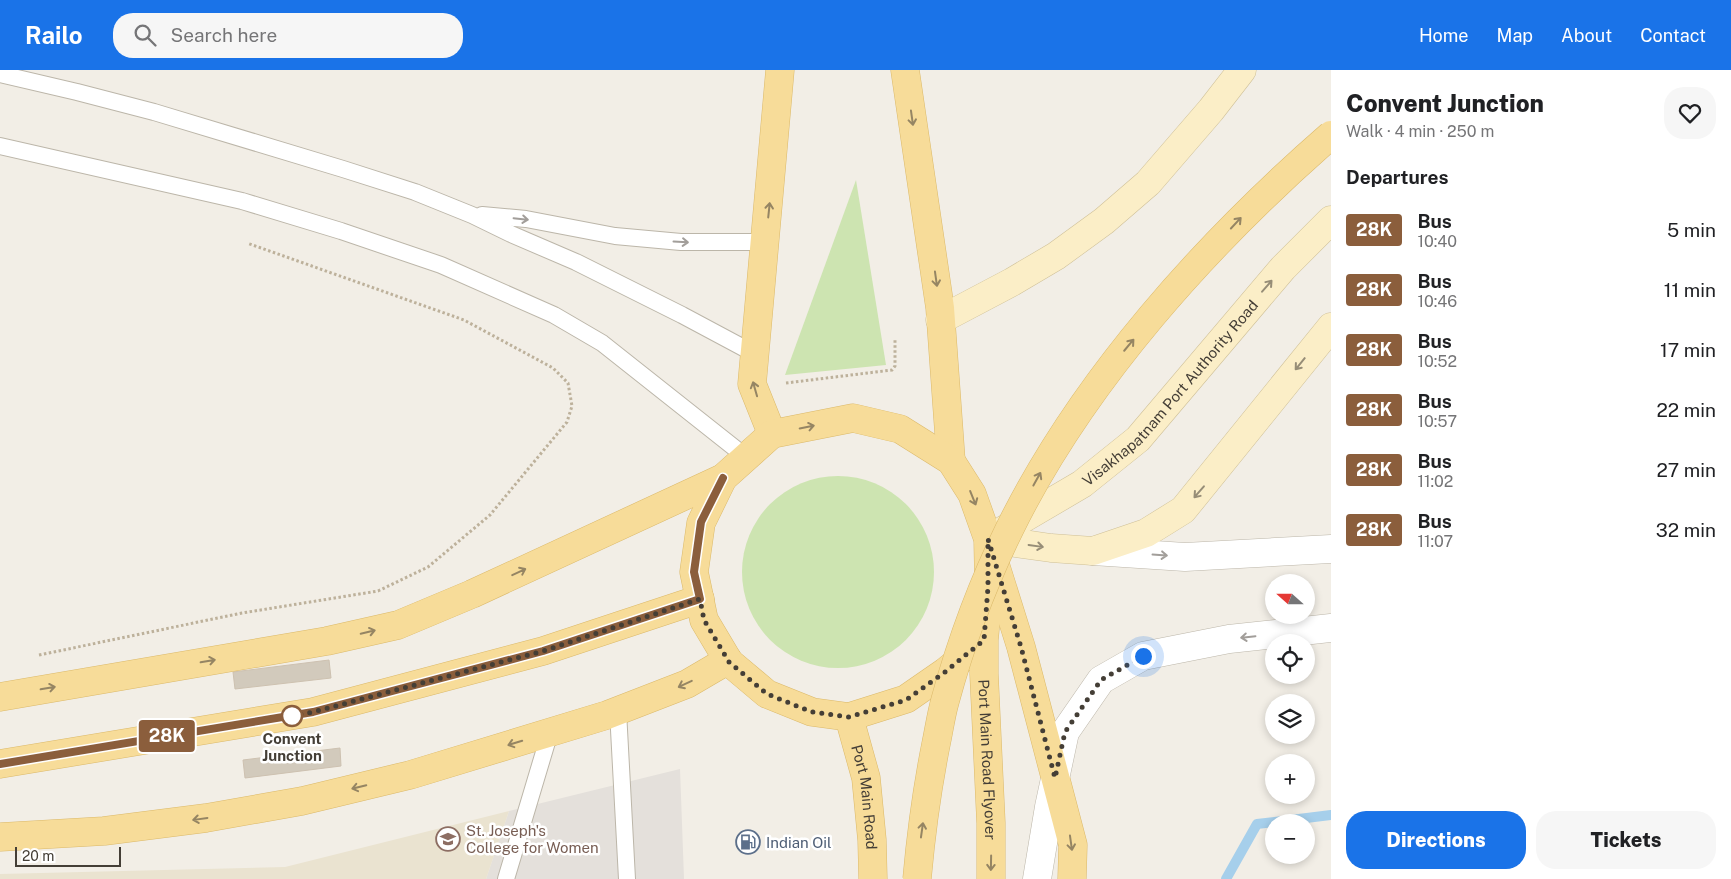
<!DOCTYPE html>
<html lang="en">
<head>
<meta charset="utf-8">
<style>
  :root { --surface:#fff; --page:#f6f6f6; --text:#202124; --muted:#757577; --accent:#1a73e8 }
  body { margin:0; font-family:"Public Sans",sans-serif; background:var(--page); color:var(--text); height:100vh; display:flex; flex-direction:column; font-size:19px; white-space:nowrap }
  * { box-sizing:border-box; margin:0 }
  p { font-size:16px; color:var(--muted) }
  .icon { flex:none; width:28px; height:28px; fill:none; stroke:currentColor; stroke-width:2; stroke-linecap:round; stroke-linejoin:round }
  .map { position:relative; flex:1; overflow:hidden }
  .panel { display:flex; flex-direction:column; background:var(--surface); width:400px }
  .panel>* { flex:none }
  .badge { padding:0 10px; border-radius:4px; font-size:18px; line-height:32px }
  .needle { width:32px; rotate:291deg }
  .controls { position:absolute; left:1265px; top:504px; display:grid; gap:10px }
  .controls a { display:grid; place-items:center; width:50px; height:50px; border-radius:50%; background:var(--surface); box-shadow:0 2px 8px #0003; font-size:25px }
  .scale { position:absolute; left:15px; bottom:12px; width:106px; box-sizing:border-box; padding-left:5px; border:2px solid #443e36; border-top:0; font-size:14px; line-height:18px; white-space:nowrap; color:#443e36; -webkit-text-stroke:4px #fff; paint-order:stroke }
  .you { position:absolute; width:25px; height:25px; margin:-12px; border:4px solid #fff; border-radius:50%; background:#1a73e8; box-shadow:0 0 0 8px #1a73e833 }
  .map>.badge { position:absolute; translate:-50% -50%; box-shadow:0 0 0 2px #fff }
  h2 { padding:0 15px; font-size:19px; line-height:45px }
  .round { display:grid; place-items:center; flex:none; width:52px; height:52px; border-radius:20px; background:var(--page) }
  .headline { display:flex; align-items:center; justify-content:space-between; height:85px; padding:0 15px }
  h1 { font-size:24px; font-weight:800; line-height:38px }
  .button { display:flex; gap:10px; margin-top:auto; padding:10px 15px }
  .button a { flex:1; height:58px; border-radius:20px; background:var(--accent); color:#fff; font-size:20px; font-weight:800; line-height:58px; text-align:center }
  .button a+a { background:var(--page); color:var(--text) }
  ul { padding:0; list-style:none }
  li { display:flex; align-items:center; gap:15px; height:60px; padding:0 15px }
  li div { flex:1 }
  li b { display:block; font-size:19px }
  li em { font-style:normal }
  li .badge { min-width:55px; font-weight:700; text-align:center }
  header { display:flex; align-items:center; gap:30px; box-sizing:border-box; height:70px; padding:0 25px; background:var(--accent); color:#fff }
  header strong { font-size:24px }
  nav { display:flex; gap:28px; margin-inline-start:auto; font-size:18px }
  .search { width:350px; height:45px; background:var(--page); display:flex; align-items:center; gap:12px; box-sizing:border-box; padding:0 18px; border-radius:20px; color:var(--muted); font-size:19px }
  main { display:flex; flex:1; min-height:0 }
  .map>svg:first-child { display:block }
  .industrial { fill:#e4e0db }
  .education { fill:#eae3d0 }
  .green { fill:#cde4b1 }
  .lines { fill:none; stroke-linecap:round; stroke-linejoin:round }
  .stream { stroke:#a6cfeb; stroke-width:10 }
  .building { fill:#d2cabc; stroke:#cdc1b0 }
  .service-casing { stroke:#bcb6a9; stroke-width:18 }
  .tertiary-casing { stroke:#bcb6a9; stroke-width:29 }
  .secondary-casing { stroke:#cfc098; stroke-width:29 }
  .primary-casing { stroke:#dbb96a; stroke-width:29 }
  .path { stroke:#bdb19b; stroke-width:3; stroke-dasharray:2.5 2.5; stroke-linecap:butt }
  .service { stroke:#fff; stroke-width:16 }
  .tertiary { stroke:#fff; stroke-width:28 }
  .secondary { stroke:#fbeec7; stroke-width:28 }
  .primary { stroke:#f7dc99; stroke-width:28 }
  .primary-bridge-casing { stroke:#dbb96a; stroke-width:29; stroke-linecap:butt }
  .primary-bridge { stroke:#f7dc99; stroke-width:28 }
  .oneway { stroke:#958563 }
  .oneway2 { stroke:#a29e9a }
  .oneway3 { stroke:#968d77 }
  .line-casing { stroke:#fff; stroke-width:11 }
  .line { stroke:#8b5e3c; stroke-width:8 }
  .walk { stroke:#443e36; stroke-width:5; stroke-dasharray:0 9 }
  .stop-dot { fill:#fff; stroke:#8b5e3c; stroke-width:2.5 }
  .labels { text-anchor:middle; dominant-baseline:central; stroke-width:5; stroke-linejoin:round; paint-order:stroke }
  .street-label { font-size:15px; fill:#443e36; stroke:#fff }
  .stop-label { font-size:15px; font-weight:bold; fill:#443e36; stroke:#fff }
  .education-label { font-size:15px; fill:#785e54; stroke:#fff; text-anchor:start }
  .service-label { font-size:15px; fill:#4e5e75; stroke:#fff; text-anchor:start }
</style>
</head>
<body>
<header>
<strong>Railo</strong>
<div class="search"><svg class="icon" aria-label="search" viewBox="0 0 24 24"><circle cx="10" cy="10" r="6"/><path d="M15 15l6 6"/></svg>Search here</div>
<nav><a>Home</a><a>Map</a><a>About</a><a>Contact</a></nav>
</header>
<main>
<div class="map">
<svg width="1331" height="809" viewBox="0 0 1331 809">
  <rect width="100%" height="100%" fill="#f2eee6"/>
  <path class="industrial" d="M680,699L684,809H486L509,741Z"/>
  <path class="education" d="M509,741L486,809H0V804L285,797Z"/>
  <g class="green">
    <path d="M856,110L886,295L785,305Z"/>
    <circle cx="838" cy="502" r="96"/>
  </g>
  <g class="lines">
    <path class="stream" d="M1226,809L1257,754L1331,745"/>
  </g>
  <g class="building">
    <path d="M329,590L331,608L235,619L233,602Z"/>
    <path d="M340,678L341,696L245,708L243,690Z"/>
  </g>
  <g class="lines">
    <g class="service-casing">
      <g id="service">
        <path d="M0,4L77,22L154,42L343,99L415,122L472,145L511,164L576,192L682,245L755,284"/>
        <path d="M0,76L242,131L341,161L441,195L554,245L602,273L746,387"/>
        <path d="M482,145L526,149L615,166L681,172H765"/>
        <path d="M618,641L627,809"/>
        <path d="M506,809L550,662"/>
      </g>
    </g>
    <g class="tertiary-casing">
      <g id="tertiary">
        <path d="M1093,481L1185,487L1331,479"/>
        <path d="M1037,809L1049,737L1065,662L1101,610L1143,586L1229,569L1331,558"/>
      </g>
    </g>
    <g class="secondary-casing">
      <g id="secondary">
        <path d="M940,250L1012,212L1056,186L1104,151L1148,113L1211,40L1242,0"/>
        <path id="s1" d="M1002,461L1082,414L1138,369L1283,198L1331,150"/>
        <path d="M988,469L1051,478L1093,481L1146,463L1183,440L1331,257"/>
      </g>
    </g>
    <g class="primary-casing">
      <g id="primary">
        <path d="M905,0L940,238L951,391"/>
        <path d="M772,364L752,314L780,0"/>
        <path d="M723,408L701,453L694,502L704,550L729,592L767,624L812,642L849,647L906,629L945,602L966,585"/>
        <path d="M995,494L1021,577L1073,775L1072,809"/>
        <path id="s2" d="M0,627L327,571L398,555L472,524L723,408L772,364L853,348L900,359L951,391L972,424L988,469L989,517L984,570V604L991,753V809"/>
        <path id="s3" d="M849,647L866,708L872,770L873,809"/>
        <path d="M0,694L313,642L543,581L700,529"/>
        <path d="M0,767L104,761L206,748L302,731L410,705L607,645L687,614L728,590"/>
      </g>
    </g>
    <g class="path">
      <path d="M786,313L892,300L895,296V268"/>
      <path d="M39,585L242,543L378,521L428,497L490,445L567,352L572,336L568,313L553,298L464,250L247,173"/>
    </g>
    <use href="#service" class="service"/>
    <use href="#tertiary" class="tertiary"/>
    <use href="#secondary" class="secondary"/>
    <use href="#primary" class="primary"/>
    <g class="primary-bridge-casing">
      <path id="primary-bridge" d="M917,809C921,764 927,719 936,674C939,660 941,645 945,631C961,572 983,513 1010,458C1083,310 1207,173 1331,65"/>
    </g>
    <use href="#primary-bridge" class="primary-bridge"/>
  </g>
  <defs><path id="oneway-shaft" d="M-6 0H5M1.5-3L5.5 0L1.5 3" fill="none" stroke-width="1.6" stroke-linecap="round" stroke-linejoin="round" transform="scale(1.25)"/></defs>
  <g class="oneway">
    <use href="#oneway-shaft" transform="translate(912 48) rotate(82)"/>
    <use href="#oneway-shaft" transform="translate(769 140) rotate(-84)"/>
    <use href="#oneway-shaft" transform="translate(1236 153) rotate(-47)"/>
    <use href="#oneway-shaft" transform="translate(936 209) rotate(82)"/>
    <use href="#oneway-shaft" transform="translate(1129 275) rotate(-50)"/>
    <use href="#oneway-shaft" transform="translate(755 319) rotate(-106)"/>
    <use href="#oneway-shaft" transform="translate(807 357) rotate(-11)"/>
    <use href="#oneway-shaft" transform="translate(1037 409) rotate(-61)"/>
    <use href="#oneway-shaft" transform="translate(973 428) rotate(68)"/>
    <use href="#oneway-shaft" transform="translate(519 502) rotate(-25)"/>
    <use href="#oneway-shaft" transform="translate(368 562) rotate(-13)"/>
    <use href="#oneway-shaft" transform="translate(208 591) rotate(-10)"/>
    <use href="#oneway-shaft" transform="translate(685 614) rotate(155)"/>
    <use href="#oneway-shaft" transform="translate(48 618) rotate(-10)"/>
    <use href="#oneway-shaft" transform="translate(515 673) rotate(163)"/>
    <use href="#oneway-shaft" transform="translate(359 717) rotate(166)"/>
    <use href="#oneway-shaft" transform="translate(200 749) rotate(172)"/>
    <use href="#oneway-shaft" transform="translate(922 760) rotate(-82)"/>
    <use href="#oneway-shaft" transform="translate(1071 773) rotate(82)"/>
    <use href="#oneway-shaft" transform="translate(991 793) rotate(91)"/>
  </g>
  <g class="oneway2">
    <use href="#oneway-shaft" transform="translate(521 149) rotate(6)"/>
    <use href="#oneway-shaft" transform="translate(681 172) rotate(3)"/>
    <use href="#oneway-shaft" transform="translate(1160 485) rotate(4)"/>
    <use href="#oneway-shaft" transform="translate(1248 567) rotate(174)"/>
  </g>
  <g class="oneway3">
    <use href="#oneway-shaft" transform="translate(1267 216) rotate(-49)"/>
    <use href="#oneway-shaft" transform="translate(1300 294) rotate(129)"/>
    <use href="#oneway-shaft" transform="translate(1199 422) rotate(131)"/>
    <use href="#oneway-shaft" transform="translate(1036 476) rotate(8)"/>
  </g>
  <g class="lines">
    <g class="line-casing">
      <path id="line" d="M0,694L313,642L543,581L700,529L694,502L701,452L723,408"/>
    </g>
    <use href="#line" class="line"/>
    <path class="walk" d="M292,646L313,642L543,581L700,529L704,550L729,592L767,624L812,642L849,647L906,630L945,602L984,570L988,517V469L1021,577L1055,708L1065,662L1101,610L1143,586"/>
  </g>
  <defs>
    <g id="university-ring" transform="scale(1.25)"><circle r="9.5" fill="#fff" stroke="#8d6e63" stroke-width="1.5"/><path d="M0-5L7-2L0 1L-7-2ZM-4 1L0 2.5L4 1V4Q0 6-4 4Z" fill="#8d6e63"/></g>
    <g id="fuel-ring" transform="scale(1.25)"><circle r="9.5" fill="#fff" stroke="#5c6f8a" stroke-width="1.5"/><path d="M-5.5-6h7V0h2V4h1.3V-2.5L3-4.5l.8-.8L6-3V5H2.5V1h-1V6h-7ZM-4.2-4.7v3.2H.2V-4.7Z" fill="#5c6f8a"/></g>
  </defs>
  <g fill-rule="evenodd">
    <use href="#university-ring" x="448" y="769"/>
    <use href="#fuel-ring" x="748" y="772"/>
  </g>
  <circle class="stop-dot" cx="292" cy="646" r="10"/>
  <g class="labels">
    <g class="street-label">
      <text stroke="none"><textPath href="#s1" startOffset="220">Visakhapatnam Port Authority Road</textPath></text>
      <text stroke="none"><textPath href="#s2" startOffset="1326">Port Main Road Flyover</textPath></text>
      <text stroke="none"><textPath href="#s3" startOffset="82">Port Main Road</textPath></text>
    </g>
    <g class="stop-label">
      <text x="292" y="668">Convent<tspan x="292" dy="17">Junction</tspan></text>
    </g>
    <g class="education-label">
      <text x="466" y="760">St. Joseph's<tspan x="466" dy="17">College for Women</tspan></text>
    </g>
    <g class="service-label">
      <text x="766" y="772">Indian Oil</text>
    </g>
  </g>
</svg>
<div class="controls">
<a><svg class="needle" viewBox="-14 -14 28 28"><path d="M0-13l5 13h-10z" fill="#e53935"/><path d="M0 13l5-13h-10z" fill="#757577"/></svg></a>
<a><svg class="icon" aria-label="locate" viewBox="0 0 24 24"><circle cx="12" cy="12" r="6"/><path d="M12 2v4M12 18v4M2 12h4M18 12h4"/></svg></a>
<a><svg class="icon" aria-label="layers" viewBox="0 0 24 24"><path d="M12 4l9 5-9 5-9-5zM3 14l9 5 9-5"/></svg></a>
<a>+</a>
<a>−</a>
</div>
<div class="scale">20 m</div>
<div class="you" style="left:1143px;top:586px"></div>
<b class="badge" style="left:167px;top:666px;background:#8b5e3c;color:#fff">28K</b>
</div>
<section class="panel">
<div class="headline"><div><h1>Convent Junction</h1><p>Walk · 4 min · 250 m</p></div><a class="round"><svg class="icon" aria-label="heart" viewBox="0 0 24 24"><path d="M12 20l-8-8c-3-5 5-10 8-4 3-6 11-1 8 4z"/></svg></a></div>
<h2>Departures</h2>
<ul>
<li><span class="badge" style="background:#8b5e3c;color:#fff">28K</span><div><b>Bus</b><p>10:40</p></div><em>5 min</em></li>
<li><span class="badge" style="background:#8b5e3c;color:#fff">28K</span><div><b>Bus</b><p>10:46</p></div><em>11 min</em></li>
<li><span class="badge" style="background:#8b5e3c;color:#fff">28K</span><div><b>Bus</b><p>10:52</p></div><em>17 min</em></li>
<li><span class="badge" style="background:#8b5e3c;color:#fff">28K</span><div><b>Bus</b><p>10:57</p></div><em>22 min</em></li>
<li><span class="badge" style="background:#8b5e3c;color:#fff">28K</span><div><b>Bus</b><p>11:02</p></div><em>27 min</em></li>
<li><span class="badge" style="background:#8b5e3c;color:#fff">28K</span><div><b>Bus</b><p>11:07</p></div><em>32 min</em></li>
</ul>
<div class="button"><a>Directions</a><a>Tickets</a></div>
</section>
</main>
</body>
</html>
